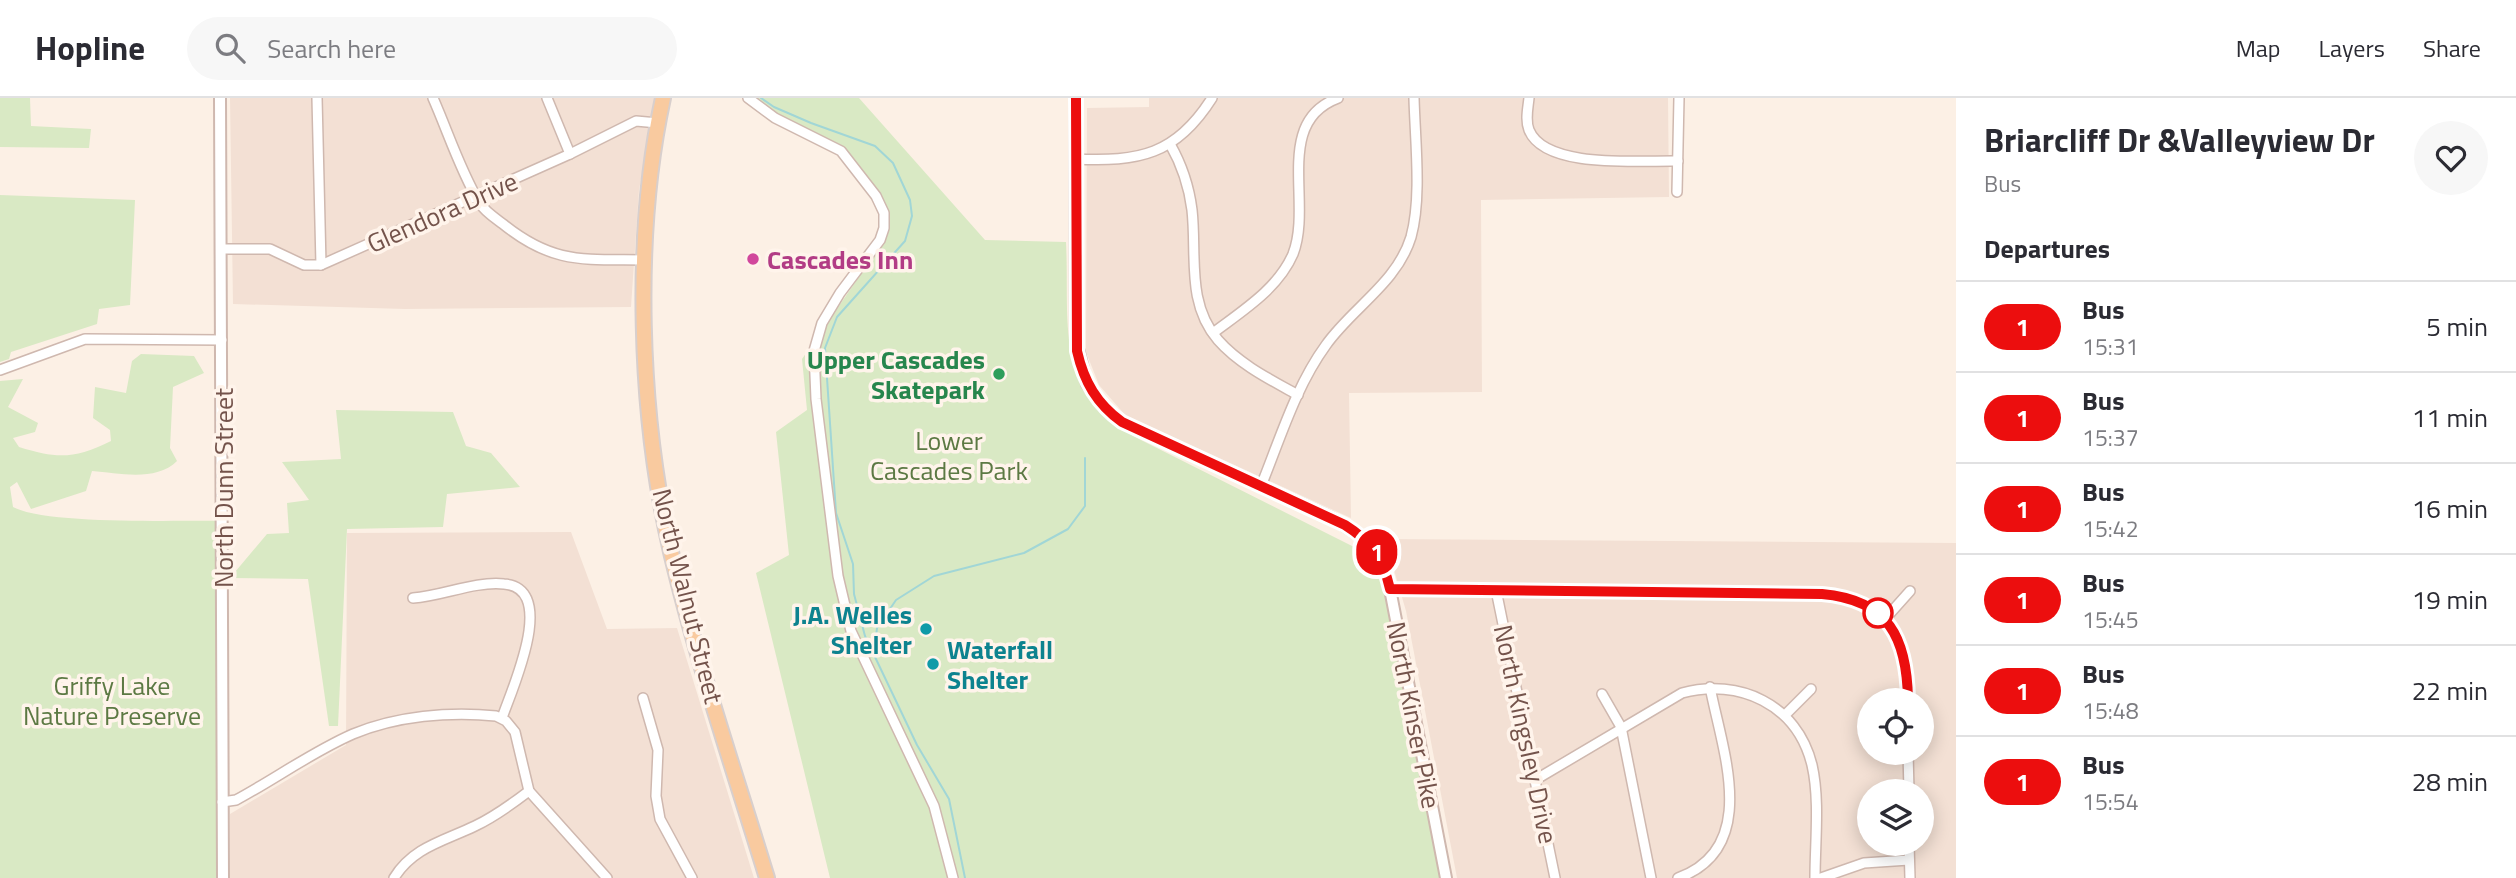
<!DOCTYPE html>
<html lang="en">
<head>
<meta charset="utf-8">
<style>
  :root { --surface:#fff; --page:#f7f7f7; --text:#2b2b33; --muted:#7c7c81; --line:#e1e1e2 }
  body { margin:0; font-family:"Titillium Web",sans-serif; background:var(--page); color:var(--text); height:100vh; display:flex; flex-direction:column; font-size:26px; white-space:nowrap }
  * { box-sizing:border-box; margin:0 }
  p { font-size:23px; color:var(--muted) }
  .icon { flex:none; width:38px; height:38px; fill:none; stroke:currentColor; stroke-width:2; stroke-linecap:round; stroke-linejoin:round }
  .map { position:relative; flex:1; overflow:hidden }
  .drawer { display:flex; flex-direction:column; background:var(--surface); width:560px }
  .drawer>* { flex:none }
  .badge { padding:0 14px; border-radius:23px; font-size:24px; line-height:46px }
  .fabs { position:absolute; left:1857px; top:590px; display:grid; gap:14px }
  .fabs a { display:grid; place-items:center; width:77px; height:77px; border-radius:50%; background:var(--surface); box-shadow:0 4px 18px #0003; font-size:35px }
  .map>.badge { position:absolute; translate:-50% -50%; box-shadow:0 0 0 4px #fff }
  h2 { padding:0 28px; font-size:26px; line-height:63px }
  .round { display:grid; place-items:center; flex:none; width:74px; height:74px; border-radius:37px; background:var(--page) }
  .summary { display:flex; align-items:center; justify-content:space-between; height:119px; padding:0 28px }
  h1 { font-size:33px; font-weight:700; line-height:52px }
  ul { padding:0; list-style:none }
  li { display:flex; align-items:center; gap:21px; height:91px; padding:0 28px; border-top:2px solid var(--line) }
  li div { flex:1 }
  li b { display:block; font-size:26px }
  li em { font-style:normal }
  li .badge { min-width:77px; font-weight:700; text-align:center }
  header { display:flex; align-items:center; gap:42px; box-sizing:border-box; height:98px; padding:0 35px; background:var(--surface); border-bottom:2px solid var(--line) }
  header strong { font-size:33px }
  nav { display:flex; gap:38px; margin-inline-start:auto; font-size:24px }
  .search { width:490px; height:63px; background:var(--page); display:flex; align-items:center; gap:18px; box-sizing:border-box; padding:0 24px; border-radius:38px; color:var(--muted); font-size:26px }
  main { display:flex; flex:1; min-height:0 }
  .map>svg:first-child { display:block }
  .residential { fill:#f3e0d4; fill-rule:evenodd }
  .green { fill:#d9e9c4 }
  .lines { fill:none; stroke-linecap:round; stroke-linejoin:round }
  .stream { stroke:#a1d6d6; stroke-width:2 }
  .minor-casing { stroke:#cfb8af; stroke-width:12 }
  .tertiary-casing { stroke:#cfb8af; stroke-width:14 }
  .primary-casing { stroke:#d8cfcd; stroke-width:18 }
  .minor { stroke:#fff; stroke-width:9 }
  .tertiary { stroke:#fff; stroke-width:10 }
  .primary { stroke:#f9ca9f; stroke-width:14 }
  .line-casing { stroke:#fff; stroke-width:16 }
  .line { stroke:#ec0e0e; stroke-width:10 }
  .hotel-dot { fill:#d1479c; stroke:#fff4eb; stroke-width:2.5 }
  .leisure-dot { fill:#2e9e5b; stroke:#fff4eb; stroke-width:2.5 }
  .stop-dot { fill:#fff; stroke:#ec0e0e; stroke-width:3.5 }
  .culture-dot { fill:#0f9aa8; stroke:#fff4eb; stroke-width:2.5 }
  .labels { text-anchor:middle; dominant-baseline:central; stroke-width:7; stroke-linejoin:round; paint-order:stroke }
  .street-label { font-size:26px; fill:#74534b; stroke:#fff4eb }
  .hotel-label { font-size:26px; font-weight:bold; fill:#b23c85; stroke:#fff4eb; text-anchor:start }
  .leisure-label { font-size:26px; font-weight:bold; fill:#27864d; stroke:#fff4eb; text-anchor:end }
  .park-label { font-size:26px; fill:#5c7943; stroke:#fff4eb }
  .culture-label { font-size:26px; font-weight:bold; fill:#0d838f; stroke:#fff4eb; text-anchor:end }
</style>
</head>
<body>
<header>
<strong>Hopline</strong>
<div class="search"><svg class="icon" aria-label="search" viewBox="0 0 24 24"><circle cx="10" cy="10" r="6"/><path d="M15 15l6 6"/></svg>Search here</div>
<nav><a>Map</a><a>Layers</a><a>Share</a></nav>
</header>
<main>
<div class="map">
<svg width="1956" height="780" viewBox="0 0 1956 780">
  <rect width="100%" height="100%" fill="#fcf0e5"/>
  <g class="residential">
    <path d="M230,0H655L639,92L631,209L405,211L233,206Z"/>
    <path d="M1149,0H1668L1669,99L1481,102L1482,294L1349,295L1351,420L1126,318L1099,287L1086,254L1087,10L1149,9Z"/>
    <path d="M571,434L607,531L677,530L754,780H230V716L346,647L347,435Z"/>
    <path d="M1385,441L1956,445V780H1457L1406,513ZM1869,602H1922V654H1869ZM1869,693H1922V746H1869Z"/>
  </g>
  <g class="green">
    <path d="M0,0H30L31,28L91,31L89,50L0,49Z"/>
    <path d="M753,0H859L985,142L1066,144C1070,229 1053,285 1133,338L1370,457L1380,473L1385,494L1440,780H830L756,475L789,457L776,334L807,312L802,261L884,143L888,119L881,99L835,44L776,17Z"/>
    <path d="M0,97L135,102L130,207L99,211L97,226L11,254L9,261L0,264Z"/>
    <path d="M141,256L194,258L204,275L173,289L170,350L177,363C156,384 119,375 92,373L86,393L31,411L17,384L10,389L13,409C47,427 176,422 221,423L223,780H0V283L23,281L8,309L38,325L35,334L13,340L19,349C58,361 74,361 111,343L110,332L93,320L95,289L126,295L132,263Z"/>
    <path d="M336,312L453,314L466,348L491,355L520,389L447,396L443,429L347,431L338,628H329L308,481L230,480L267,436L289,435L287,405L309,402L282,364L341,361Z"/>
  </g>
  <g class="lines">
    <g class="stream">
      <path d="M761,0L774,9L811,25L875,48L893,65L910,102L912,118L905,143L837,219L825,250L836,415L853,466L854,496L865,538L917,647L949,701L965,780"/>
      <path d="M874,556L877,530L896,502L934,478L1024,455L1068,431L1085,408V360"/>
    </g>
    <g class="minor-casing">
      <g id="minor">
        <path d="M317,0L321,167"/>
        <path d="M433,0C448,34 460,72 479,104C484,113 495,120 503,126C554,167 584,161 646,162"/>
        <path d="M547,0L570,56"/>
        <path d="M748,0L775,20L841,53L876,98L884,115V130L880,142L840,195L822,225L814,253L816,301L838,478L851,533L934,708L953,780"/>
        <path d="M1529,0C1528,10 1525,22 1529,32C1545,72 1643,62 1678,63"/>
        <path d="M1170,46C1182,67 1189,88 1192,112C1197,157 1186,205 1218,242C1239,266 1271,282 1298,297"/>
        <path d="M1075,61C1139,64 1176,57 1212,0"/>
        <path d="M1677,94L1679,0"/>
        <path d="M221,151H270L304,167H321L570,56L636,23L658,25"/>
        <path d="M1213,235C1242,213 1278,191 1293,156C1313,105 1273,24 1338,0"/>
        <path d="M0,272L85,241L222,242"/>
        <path d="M1261,388C1280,341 1296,288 1326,247C1352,210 1397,185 1411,139C1422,99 1415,42 1414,0"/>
        <path d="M1390,491L1822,496C1889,501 1907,541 1908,602"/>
        <path d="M1496,492L1555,780"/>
        <path d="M413,500C443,498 474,483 504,486C559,490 511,593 502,620"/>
        <path d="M1885,521L1910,493"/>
        <path d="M1602,596L1621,629L1651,780"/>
        <path d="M643,600L658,652L656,698L660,721L692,780"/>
        <path d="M1785,617L1811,591"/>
        <path d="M1908,654L1909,693"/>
        <path d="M1535,682L1682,595C1739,580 1797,606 1812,667C1820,702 1815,744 1815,780"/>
        <path d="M222,704L236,702C275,681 312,654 353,636C396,618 450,613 496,618L506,623L515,634L529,693L607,780"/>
        <path d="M1909,746L1910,780"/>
        <path d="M394,780C413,749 444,743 475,728C494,719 512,706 529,693"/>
        <path d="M1678,780C1761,750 1722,652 1710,589"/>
        <path d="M1821,780L1864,765L1909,762"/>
      </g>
    </g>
    <g class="tertiary-casing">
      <g id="tertiary">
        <path d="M220,0L223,780"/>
        <path d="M1075,0L1076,243L1087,286L1103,308L1122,324L1330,419C1363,437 1382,453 1390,491L1446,780"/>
      </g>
    </g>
    <g class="primary-casing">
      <path id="primary" d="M663,0C633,137 639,317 671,454C697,564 734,672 767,780"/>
    </g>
    <use href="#minor" class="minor"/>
    <use href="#tertiary" class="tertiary"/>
    <use href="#primary" class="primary"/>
  </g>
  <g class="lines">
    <g class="line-casing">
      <path id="line" d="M1076,0L1077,253C1084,284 1097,306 1122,324L1345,427C1372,444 1383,460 1390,491L1822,496C1889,502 1907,540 1908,602"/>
    </g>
    <use href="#line" class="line"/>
  </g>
  <circle class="hotel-dot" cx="753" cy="161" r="7"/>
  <circle class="leisure-dot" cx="999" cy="276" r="7"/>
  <circle class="stop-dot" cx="1878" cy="515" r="14"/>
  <g class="culture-dot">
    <circle cx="926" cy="531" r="7"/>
    <circle cx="933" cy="566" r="7"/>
  </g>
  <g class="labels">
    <g class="street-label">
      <text transform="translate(442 114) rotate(-24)">Glendora Drive</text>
      <text transform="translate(223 390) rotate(-90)">North Dunn Street</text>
      <text transform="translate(688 498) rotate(76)">North Walnut Street</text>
      <text transform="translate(1414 617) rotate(79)">North Kinser Pike</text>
      <text transform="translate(1526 636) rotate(78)">North Kingsley Drive</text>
    </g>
    <g class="hotel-label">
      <text x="767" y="161">Cascades Inn</text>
    </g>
    <g class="leisure-label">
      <text x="985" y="261">Upper Cascades<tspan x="985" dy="30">Skatepark</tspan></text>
    </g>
    <g class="park-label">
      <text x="949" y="342">Lower<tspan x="949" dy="30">Cascades Park</tspan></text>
      <text x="112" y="587">Griffy Lake<tspan x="112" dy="30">Nature Preserve</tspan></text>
    </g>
    <g class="culture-label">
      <text x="912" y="516">J.A. Welles<tspan x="912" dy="30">Shelter</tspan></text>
      <text x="947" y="551" text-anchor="start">Waterfall<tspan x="947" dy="30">Shelter</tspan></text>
    </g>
  </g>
</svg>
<div class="fabs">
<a><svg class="icon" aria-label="locate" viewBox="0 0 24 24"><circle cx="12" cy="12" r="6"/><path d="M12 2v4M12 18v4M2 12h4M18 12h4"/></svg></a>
<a><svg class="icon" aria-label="layers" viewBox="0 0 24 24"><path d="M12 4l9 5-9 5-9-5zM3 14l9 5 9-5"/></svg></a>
</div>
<b class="badge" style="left:1377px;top:454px;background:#ec0e0e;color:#fff">1</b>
</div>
<section class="drawer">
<div class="summary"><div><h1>Briarcliff Dr &amp;Valleyview Dr</h1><p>Bus</p></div><a class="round"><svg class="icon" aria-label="heart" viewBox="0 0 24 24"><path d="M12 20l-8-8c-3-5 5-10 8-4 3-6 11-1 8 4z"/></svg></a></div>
<h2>Departures</h2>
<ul>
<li><span class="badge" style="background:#ec0e0e;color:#fff">1</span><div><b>Bus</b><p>15:31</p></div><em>5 min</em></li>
<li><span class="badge" style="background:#ec0e0e;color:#fff">1</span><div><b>Bus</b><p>15:37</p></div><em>11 min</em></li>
<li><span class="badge" style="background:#ec0e0e;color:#fff">1</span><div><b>Bus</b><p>15:42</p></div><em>16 min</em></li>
<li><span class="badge" style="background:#ec0e0e;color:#fff">1</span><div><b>Bus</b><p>15:45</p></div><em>19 min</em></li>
<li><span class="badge" style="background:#ec0e0e;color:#fff">1</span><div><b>Bus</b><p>15:48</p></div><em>22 min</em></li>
<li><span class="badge" style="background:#ec0e0e;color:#fff">1</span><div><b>Bus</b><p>15:54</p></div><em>28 min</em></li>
</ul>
</section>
</main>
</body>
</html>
